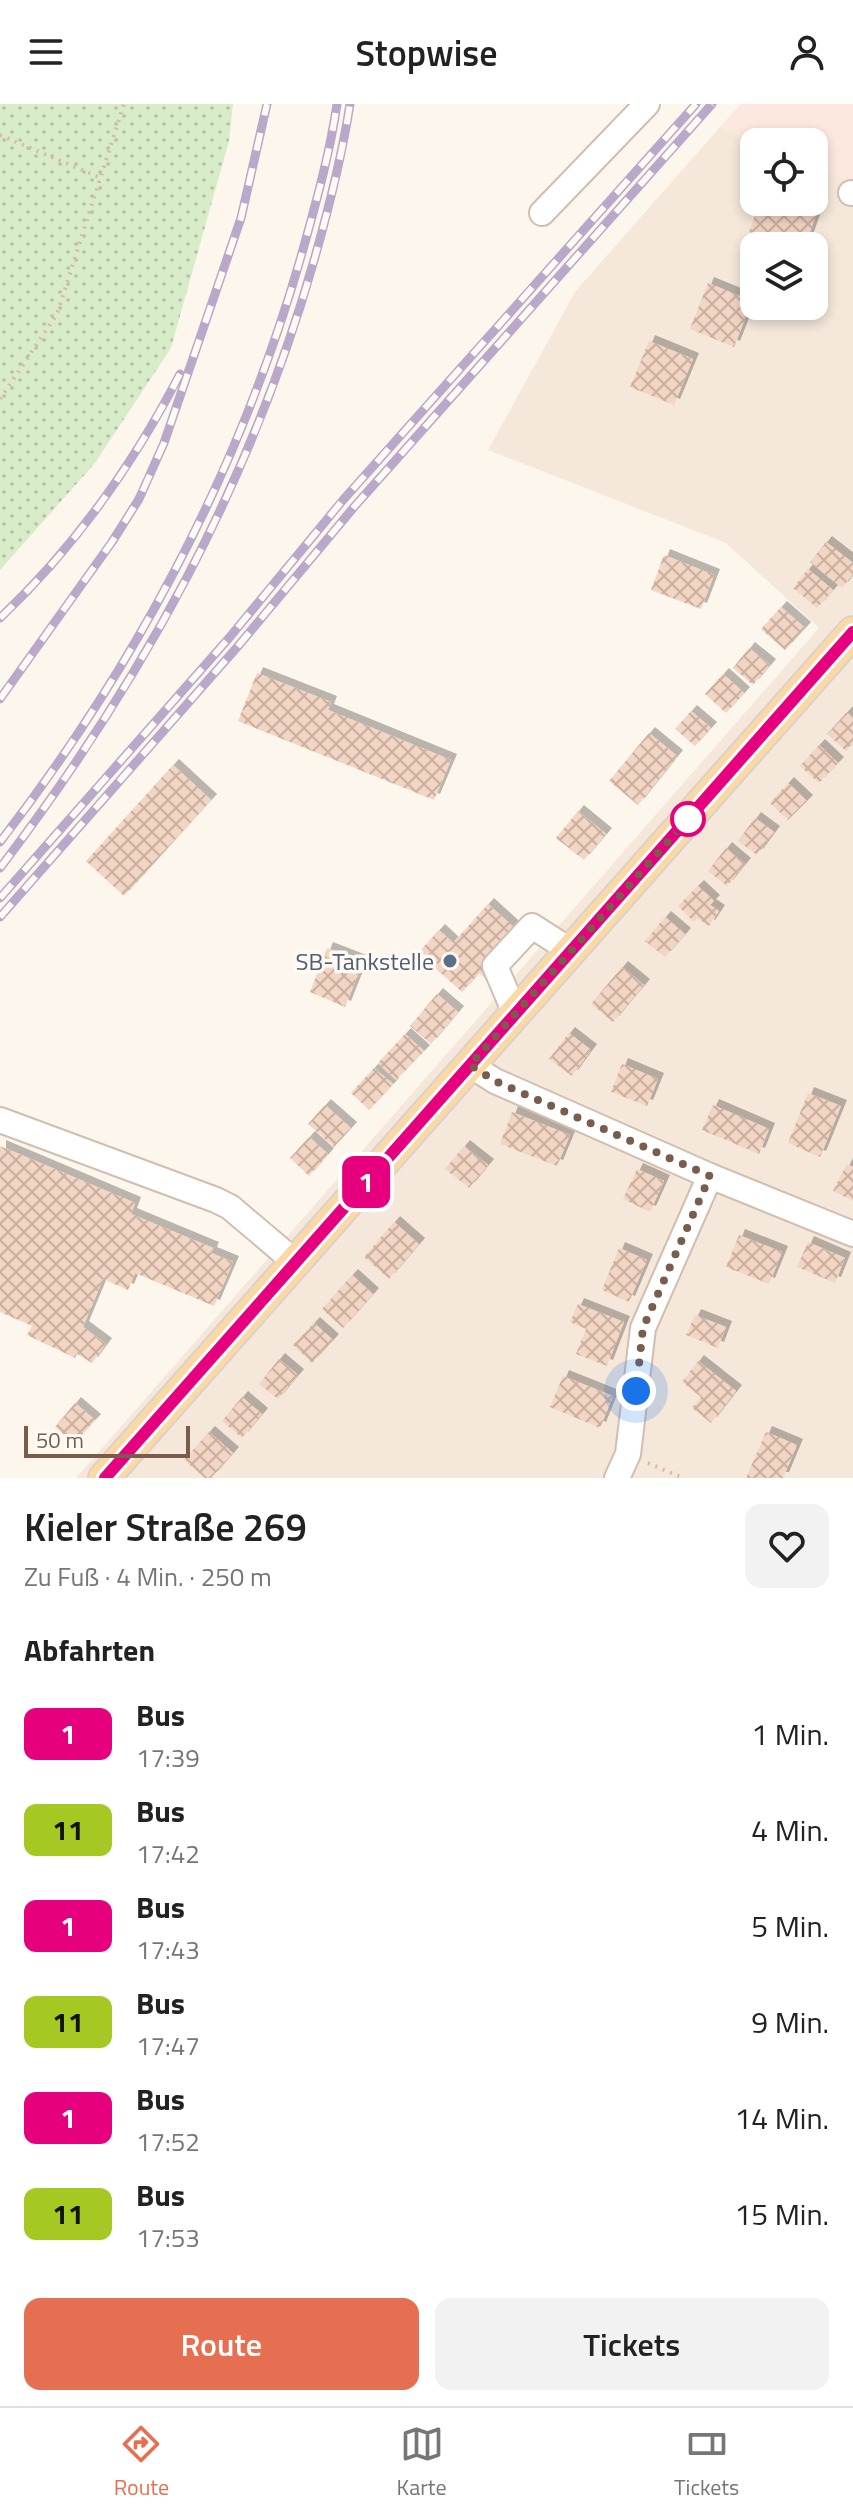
<!DOCTYPE html>
<html lang="de">
<head>
<meta charset="utf-8">
<style>
  :root { --surface:#fff; --page:#f2f2f2; --text:#222; --muted:#767676; --line:#e0e0e0; --accent:#e76f51 }
  body { margin:0; font-family:"Titillium Web",sans-serif; background:var(--page); color:var(--text); height:100vh; display:flex; flex-direction:column; font-size:30px; white-space:nowrap }
  * { box-sizing:border-box; margin:0 }
  p { font-size:26px; color:var(--muted) }
  .icon { flex:none; width:44px; height:44px; fill:none; stroke:currentColor; stroke-width:2; stroke-linecap:round; stroke-linejoin:round }
  .map { position:relative; height:1374px; overflow:hidden }
  .side { display:flex; flex-direction:column; background:var(--surface); flex:1 }
  .side>* { flex:none }
  .badge { padding:0 16px; border-radius:12px; font-size:28px; line-height:52px }
  .controls { position:absolute; left:740px; top:24px; display:grid; gap:16px }
  .controls a { display:grid; place-items:center; width:88px; height:88px; border-radius:16px; background:var(--surface); box-shadow:0 4px 12px #0003; font-size:40px }
  .scale { position:absolute; left:24px; bottom:20px; width:166px; box-sizing:border-box; padding-left:8px; border:4px solid #7a5c4d; border-top:0; font-size:22px; line-height:28px; white-space:nowrap; color:#7a5c4d; -webkit-text-stroke:6px #fffaf3; paint-order:stroke }
  .you { position:absolute; width:40px; height:40px; margin:-20px; border:6px solid #fff; border-radius:50%; background:#1a73e8; box-shadow:0 0 0 12px #1a73e833 }
  .map>.badge { position:absolute; translate:-50% -50%; box-shadow:0 0 0 4px #fff }
  h2 { padding:0 24px; font-size:30px; line-height:72px }
  .round { display:grid; place-items:center; flex:none; width:84px; height:84px; border-radius:16px; background:var(--page) }
  .headline { display:flex; align-items:center; justify-content:space-between; height:136px; padding:0 24px }
  h1 { font-size:38px; font-weight:600; line-height:60px }
  .cta { display:flex; gap:16px; margin-top:auto; padding:16px 24px }
  .cta a { flex:1; height:92px; border-radius:16px; background:var(--accent); color:#fff; font-size:32px; font-weight:600; line-height:92px; text-align:center }
  .cta a+a { background:var(--page); color:var(--text) }
  ul { padding:0; list-style:none }
  li { display:flex; align-items:center; gap:24px; height:96px; padding:0 24px }
  li div { flex:1 }
  li b { display:block; font-size:30px }
  li em { font-style:normal }
  li .badge { min-width:88px; font-weight:700; text-align:center }
  header { display:flex; justify-content:space-between; align-items:center; height:104px; padding:0 24px; background:var(--surface); font-size:36px; font-weight:600 }
  .tab-bar { display:flex; justify-content:space-around; align-items:center; height:112px; border-top:2px solid var(--line); background:var(--surface); font-size:22px; color:var(--muted) }
  .tab-bar a { display:grid; justify-items:center; gap:4px }
  .tab-bar .current { color:var(--accent) }
  .map>svg:first-child { display:block }
  .residential { fill:#f5e8da; fill-rule:evenodd }
  .commercial { fill:#fde8e0 }
  .grass { fill:url(#grass-dots) }
  .building { fill:url(#building-cross-hatch); filter:url(#shadow) }
  .lines { fill:none; stroke-linecap:round; stroke-linejoin:round }
  .minor-casing { stroke:#d1beb0; stroke-width:28 }
  .major-casing { stroke:#dad1cd; stroke-width:34 }
  .path { stroke:#d9b8a5; stroke-width:4; stroke-dasharray:2 6; stroke-linecap:butt }
  .minor { stroke:#fff; stroke-width:24 }
  .major { stroke:#fbd9a5; stroke-width:30 }
  .rail-casing { stroke:#b9a8c9; stroke-width:9 }
  .rail { stroke:#fffaf3; stroke-width:6; stroke-dasharray:18; stroke-linecap:butt }
  .line-casing { stroke:#fff; stroke-width:18 }
  .line { stroke:#e6007e; stroke-width:12 }
  .walk { stroke:#7a5c4d; stroke-width:8; stroke-dasharray:0 14.4 }
  .stop-dot { fill:#fff; stroke:#e6007e; stroke-width:4 }
  .service-dot { fill:#5c6f8a; stroke:#fffaf3; stroke-width:3 }
  .labels { text-anchor:middle; dominant-baseline:central; stroke-width:7; stroke-linejoin:round; paint-order:stroke }
  .service-label { font-size:24px; fill:#4e5e75; stroke:#fffaf3; text-anchor:end }
</style>
</head>
<body>
<header><svg class="icon" aria-label="menu" viewBox="0 0 24 24"><path d="M4 6h16M4 12h16M4 18h16"/></svg>Stopwise<svg class="icon" aria-label="person" viewBox="0 0 24 24"><circle cx="12" cy="8" r="4"/><path d="M4 21q1-7 8-7t8 7"/></svg></header>
<div class="map">
<svg width="853" height="1374" viewBox="0 0 853 1374">
  <defs>
    <pattern id="grass-dots" width="8" height="8" patternUnits="userSpaceOnUse" patternTransform="scale(2)"><rect width="8" height="8" fill="#d8ecc9"/><path d="M2 2h.1M6 6h.1" fill="none" stroke="#b4c2a5" stroke-width="1.8" stroke-linecap="round"/></pattern>
    <pattern id="building-cross-hatch" width="8" height="8" patternUnits="userSpaceOnUse" patternTransform="scale(2)"><rect width="8" height="8" fill="#f3d5c3"/><path d="M0 0l8 8M0 8l8-8" fill="none" stroke="#cab0a1"/></pattern>
    <filter id="shadow"><feDropShadow dx="6" dy="-6" stdDeviation="0" flood-color="#0004"/></filter>
  </defs>
  <rect width="100%" height="100%" fill="#fdf6ec"/>
  <path class="residential" d="M720,23L756,38L754,98H814V62L853,78V1374H76L819,524L726,439L488,346L575,188ZM754,142H814V202H754Z"/>
  <path class="commercial" d="M741,0H853V78L814,62V38H756L720,23Z"/>
  <path class="grass" d="M0,0H233L229,37L171,244L95,359L0,466Z"/>
  <g class="building">
    <path d="M760,98H783L816,111L805,142H786L749,128Z"/>
    <path d="M708,179L752,197L734,243L690,225Z"/>
    <path d="M649,237L693,255L674,301L630,283Z"/>
    <path d="M826,438L853,459V470L842,484L810,458Z"/>
    <path d="M664,451L714,471L701,505L651,486Z"/>
    <path d="M808,465L833,486L817,504L793,484Z"/>
    <path d="M781,503L805,524L785,546L761,525Z"/>
    <path d="M749,544L770,561L753,581L733,564Z"/>
    <path d="M257,569L331,598L328,606L451,656L434,696L238,617Z"/>
    <path d="M723,570L744,589L726,609L705,590Z"/>
    <path d="M691,607L711,624L695,642L675,625Z"/>
    <path d="M847,608L853,613V639L846,647L827,630Z"/>
    <path d="M649,629L677,652L638,701L609,677Z"/>
    <path d="M819,641L838,659L819,679L800,662Z"/>
    <path d="M173,661L211,696L124,792L86,757Z"/>
    <path d="M788,679L807,697L788,716L770,699Z"/>
    <path d="M578,707L606,730L584,756L556,734Z"/>
    <path d="M755,714L774,728L757,751L738,737Z"/>
    <path d="M726,744L745,760L727,782L708,767Z"/>
    <path d="M698,782L714,797L710,801L719,807L709,822L697,814L694,818L678,802Z"/>
    <path d="M488,800L532,840L494,882L479,869L462,888L418,849L439,826L453,839Z"/>
    <path d="M665,813L685,830L665,853L645,837Z"/>
    <path d="M327,844L363,858L345,903L310,888Z"/>
    <path d="M622,863L644,881L613,918L591,900Z"/>
    <path d="M437,890L458,908L431,940L410,922Z"/>
    <path d="M569,929L591,946L572,972L549,955Z"/>
    <path d="M405,930L424,947L396,976L378,959Z"/>
    <path d="M622,960L658,975L647,1002L611,988Z"/>
    <path d="M374,964L393,980L369,1006L351,989Z"/>
    <path d="M808,989L841,1002L820,1053L788,1039Z"/>
    <path d="M325,1001L351,1024L334,1043L308,1020Z"/>
    <path d="M713,1001L769,1025L759,1050L702,1026Z"/>
    <path d="M512,1008L570,1031L557,1062L500,1040Z"/>
    <path d="M309,1033L328,1050L309,1072L290,1054Z"/>
    <path d="M0,1042L135,1099L131,1110L213,1144L211,1149L233,1158L214,1202L135,1169L128,1186L103,1175L83,1223L106,1240L92,1259L77,1250L75,1254L27,1231L32,1222L0,1208Z"/>
    <path d="M464,1042L488,1061L469,1084L445,1065Z"/>
    <path d="M847,1060L853,1063V1097L833,1087Z"/>
    <path d="M637,1065L664,1077L650,1108L623,1095Z"/>
    <path d="M394,1118L419,1140L389,1175L364,1153Z"/>
    <path d="M739,1131L782,1148L769,1180L726,1163Z"/>
    <path d="M808,1138L845,1154L835,1179L797,1163Z"/>
    <path d="M619,1144L647,1156L629,1198L602,1186Z"/>
    <path d="M352,1171L373,1190L343,1224L322,1205Z"/>
    <path d="M578,1200L624,1218L607,1262L576,1250L586,1225L570,1218Z"/>
    <path d="M695,1211L726,1223L718,1244L686,1231Z"/>
    <path d="M314,1219L333,1236L312,1259L293,1241Z"/>
    <path d="M279,1255L298,1271L278,1295L259,1280Z"/>
    <path d="M698,1257L736,1287L711,1319L692,1304L701,1293L682,1278Z"/>
    <path d="M563,1272L613,1292L600,1324L550,1303Z"/>
    <path d="M242,1293L262,1310L242,1334L222,1317Z"/>
    <path d="M75,1299L95,1316L74,1339L55,1323Z"/>
    <path d="M209,1328L233,1349L211,1374H205L184,1356Z"/>
    <path d="M766,1328L797,1341L783,1374H746Z"/>
  </g>
  <g class="lines">
    <g class="minor-casing">
      <g id="minor">
        <path d="M851,89H853"/>
        <path d="M542,109L647,0"/>
        <path d="M515,909L495,862L532,822L571,847"/>
        <path d="M470,961L495,977L710,1072L853,1130"/>
        <path d="M0,1016L216,1096L230,1103L295,1158"/>
        <path d="M617,1374L628,1350L643,1224L710,1072"/>
      </g>
    </g>
    <g class="major-casing">
      <path id="major" d="M104,1374L853,528"/>
    </g>
    <g class="path">
      <path d="M0,31L101,74"/>
      <path d="M0,295L57,210L124,0"/>
      <path d="M648,1359L683,1374"/>
    </g>
    <use href="#minor" class="minor"/>
    <use href="#major" class="major"/>
    <g class="rail-casing">
      <g id="rail">
        <path d="M0,514C75,443 133,361 180,270"/>
        <path d="M0,595L112,438L139,395L164,339L241,114L267,0"/>
        <path d="M0,738C138,559 243,360 304,142C317,95 330,48 337,0"/>
        <path d="M0,764C142,577 251,380 315,153C329,103 342,52 350,0"/>
        <path d="M0,794L229,534L343,396L696,0"/>
        <path d="M0,813L239,541L354,403L712,0"/>
      </g>
    </g>
    <use href="#rail" class="rail"/>
  </g>
  <g class="lines">
    <g class="line-casing">
      <path id="line" d="M105,1374L853,528"/>
    </g>
    <use href="#line" class="line"/>
    <path class="walk" d="M636,1287L643,1224L710,1072L495,977L470,961L688,715"/>
  </g>
  <circle class="stop-dot" cx="688" cy="715" r="16"/>
  <circle class="service-dot" cx="450" cy="857" r="8"/>
  <g class="labels">
    <g class="service-label">
      <text x="434" y="857">SB-Tankstelle</text>
    </g>
  </g>
</svg>
<div class="controls">
<a><svg class="icon" aria-label="locate" viewBox="0 0 24 24"><circle cx="12" cy="12" r="6"/><path d="M12 2v4M12 18v4M2 12h4M18 12h4"/></svg></a>
<a><svg class="icon" aria-label="layers" viewBox="0 0 24 24"><path d="M12 4l9 5-9 5-9-5zM3 14l9 5 9-5"/></svg></a>
</div>
<div class="scale">50 m</div>
<div class="you" style="left:636px;top:1287px"></div>
<b class="badge" style="left:366px;top:1078px;background:#e6007e;color:#fff">1</b>
</div>
<section class="side">
<div class="headline"><div><h1>Kieler Straße 269</h1><p>Zu Fuß · 4 Min. · 250 m</p></div><a class="round"><svg class="icon" aria-label="heart" viewBox="0 0 24 24"><path d="M12 20l-8-8c-3-5 5-10 8-4 3-6 11-1 8 4z"/></svg></a></div>
<h2>Abfahrten</h2>
<ul>
<li><span class="badge" style="background:#e6007e;color:#fff">1</span><div><b>Bus</b><p>17:39</p></div><em>1 Min.</em></li>
<li><span class="badge" style="background:#a5c823;color:#111">11</span><div><b>Bus</b><p>17:42</p></div><em>4 Min.</em></li>
<li><span class="badge" style="background:#e6007e;color:#fff">1</span><div><b>Bus</b><p>17:43</p></div><em>5 Min.</em></li>
<li><span class="badge" style="background:#a5c823;color:#111">11</span><div><b>Bus</b><p>17:47</p></div><em>9 Min.</em></li>
<li><span class="badge" style="background:#e6007e;color:#fff">1</span><div><b>Bus</b><p>17:52</p></div><em>14 Min.</em></li>
<li><span class="badge" style="background:#a5c823;color:#111">11</span><div><b>Bus</b><p>17:53</p></div><em>15 Min.</em></li>
</ul>
<div class="cta"><a>Route</a><a>Tickets</a></div>
</section>
<nav class="tab-bar">
<a class="current"><svg class="icon" aria-label="directions" viewBox="0 0 24 24"><path d="M12 3l9 9-9 9-9-9zM9 14v-3h6M13 9l2 2-2 2"/></svg>Route</a>
<a><svg class="icon" aria-label="map" viewBox="0 0 24 24"><path d="M3 6l6-2 6 2 6-2v14l-6 2-6-2-6 2zM9 4v14M15 6v14"/></svg>Karte</a>
<a><svg class="icon" aria-label="tickets" viewBox="0 0 24 24"><path d="M3 7h18v10H3zM15 7v10"/></svg>Tickets</a>
</nav>
</body>
</html>
